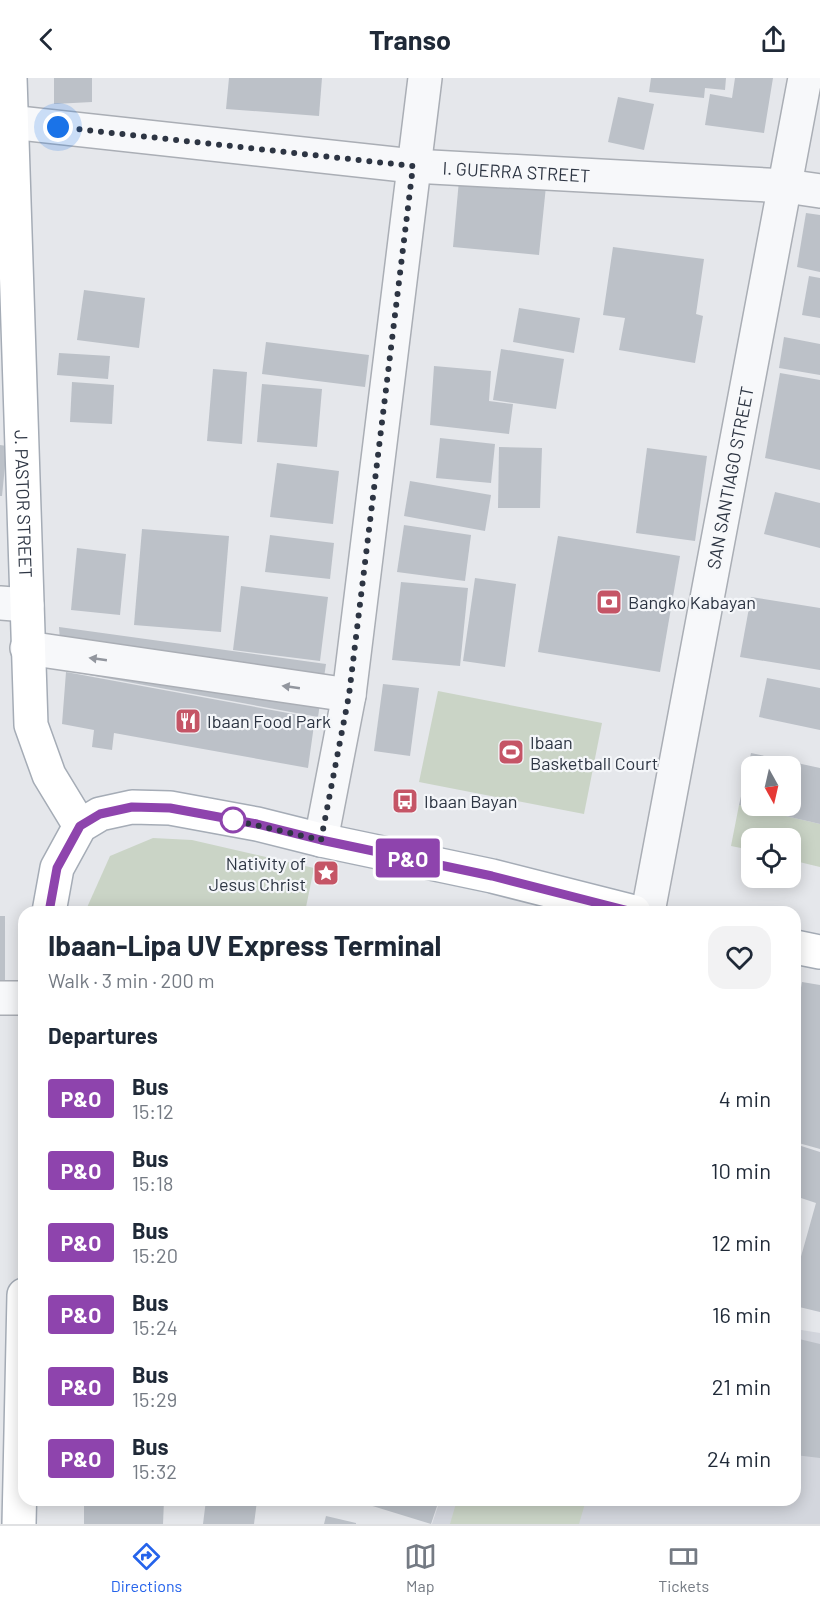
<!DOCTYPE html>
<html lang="en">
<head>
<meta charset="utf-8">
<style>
  :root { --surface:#fff; --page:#f2f2f3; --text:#1f2937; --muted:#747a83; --line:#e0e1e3; --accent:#2563eb }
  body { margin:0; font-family:Barlow,sans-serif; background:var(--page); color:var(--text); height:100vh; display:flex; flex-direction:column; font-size:22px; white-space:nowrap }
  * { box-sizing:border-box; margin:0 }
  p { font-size:20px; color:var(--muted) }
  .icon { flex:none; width:33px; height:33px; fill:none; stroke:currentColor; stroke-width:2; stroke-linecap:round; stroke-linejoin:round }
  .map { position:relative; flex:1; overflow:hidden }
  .side { position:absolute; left:18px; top:828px; width:783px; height:600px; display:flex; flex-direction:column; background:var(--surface); border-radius:18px; box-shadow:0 3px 15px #0003 }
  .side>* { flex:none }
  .badge { padding:0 12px; border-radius:4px; font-size:21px; line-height:39px }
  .needle { width:39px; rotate:172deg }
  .tools { position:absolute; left:741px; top:678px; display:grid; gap:12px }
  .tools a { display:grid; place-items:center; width:60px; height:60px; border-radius:12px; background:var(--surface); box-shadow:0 3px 15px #0003; font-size:30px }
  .you { position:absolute; width:30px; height:30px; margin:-15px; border:4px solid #fff; border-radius:50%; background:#1a73e8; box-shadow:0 0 0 9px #1a73e833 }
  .map>.badge { position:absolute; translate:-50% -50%; box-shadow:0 0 0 3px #fff }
  h2 { padding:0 30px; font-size:22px; line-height:54px }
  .round { display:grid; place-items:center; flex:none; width:63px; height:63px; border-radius:18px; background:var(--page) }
  .summary { display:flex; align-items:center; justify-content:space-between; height:102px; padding:0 30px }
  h1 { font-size:28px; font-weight:700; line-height:45px }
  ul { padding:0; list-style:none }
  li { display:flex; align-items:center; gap:18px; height:72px; padding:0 30px }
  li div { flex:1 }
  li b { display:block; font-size:22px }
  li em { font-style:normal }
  li .badge { min-width:66px; font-weight:700; text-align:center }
  header { display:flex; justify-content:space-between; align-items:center; height:78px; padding:0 30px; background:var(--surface); font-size:27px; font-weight:700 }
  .tabs { display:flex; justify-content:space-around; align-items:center; height:84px; border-top:2px solid var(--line); background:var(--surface); font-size:16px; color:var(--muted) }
  .tabs a { display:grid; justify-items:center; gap:3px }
  .tabs .on { color:var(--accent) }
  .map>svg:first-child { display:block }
  .built { fill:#d3d6dd }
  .green { fill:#cad4c6 }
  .building { fill:#bcc1c8; fill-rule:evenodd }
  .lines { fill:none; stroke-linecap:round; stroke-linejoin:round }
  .minor-casing { stroke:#aaaeb5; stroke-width:36 }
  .major-casing { stroke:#a5acb6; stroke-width:36 }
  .minor { stroke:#f7f8fa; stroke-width:33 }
  .major { stroke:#fff; stroke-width:33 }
  .oneway { fill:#92969e }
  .line-casing { stroke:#fff; stroke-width:14 }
  .line { stroke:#8e44ad; stroke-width:9 }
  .walk { stroke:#2d3543; stroke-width:6; stroke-dasharray:0 10.8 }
  .stop-dot { fill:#fff; stroke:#8e44ad; stroke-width:3 }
  .labels { text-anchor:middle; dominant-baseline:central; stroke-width:4.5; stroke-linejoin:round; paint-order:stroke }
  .street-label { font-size:18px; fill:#2d3543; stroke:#f4f6f9 }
  .poi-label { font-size:18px; fill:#2d3543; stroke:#f4f6f9; text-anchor:start }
</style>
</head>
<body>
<header><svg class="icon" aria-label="back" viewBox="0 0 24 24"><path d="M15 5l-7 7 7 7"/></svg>Transo<svg class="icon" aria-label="share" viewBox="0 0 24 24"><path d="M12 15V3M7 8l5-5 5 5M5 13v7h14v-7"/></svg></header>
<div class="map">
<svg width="820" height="1446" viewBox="0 0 820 1446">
  <rect width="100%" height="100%" fill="#e5e7eb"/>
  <path class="built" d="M795,1251L820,1255V1446H432L440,1422H795Z"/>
  <g class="green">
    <path d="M438,613L602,645L584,736L419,704Z"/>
    <path d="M739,727L820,746V789L791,782L790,760H752L751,772L731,768Z"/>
    <path d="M153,760L192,762L314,790L305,834H85L110,778Z"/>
    <path d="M457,1422H586L579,1446H450Z"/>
  </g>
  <g class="building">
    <path d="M54,0H92V24L54,26Z"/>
    <path d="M229,0H322L319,38L226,31Z"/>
    <path d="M651,0H726L725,12L705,10L704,20L649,14Z"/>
    <path d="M735,0H773L764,55L705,47L710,16L732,20Z"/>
    <path d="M618,19L654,26L644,72L608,64Z"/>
    <path d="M459,102L546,108L539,177L453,169Z"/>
    <path d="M806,135L820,137V194L797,189Z"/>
    <path d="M613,169L704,181L696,236L703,238L695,285L619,272L625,240L603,237Z"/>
    <path d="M809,198L820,200V240L802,237Z"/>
    <path d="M84,212L145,220L139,270L77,262Z"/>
    <path d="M519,230L580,240L574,275L513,264Z"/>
    <path d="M784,259L820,266V297L779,290Z"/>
    <path d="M266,264L369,277L365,309L262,296Z"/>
    <path d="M501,271L564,281L556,331L493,322Z"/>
    <path d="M59,275L110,278L108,301L57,297Z"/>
    <path d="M434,288L491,293L489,323L513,326L509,356L430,347Z"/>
    <path d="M213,291L247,294L242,366L207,363Z"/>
    <path d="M780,295L820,302V392L765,380Z"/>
    <path d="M72,304L114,307L112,346L70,344Z"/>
    <path d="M262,306L322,311L317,369L257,364Z"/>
    <path d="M440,360L495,366L491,405L436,400Z"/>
    <path d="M0,367L7,368L2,418H0Z"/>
    <path d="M499,369L542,370L540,430H498Z"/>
    <path d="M647,370L707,378L695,463L636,455Z"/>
    <path d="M277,385L339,393L333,446L270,439Z"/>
    <path d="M410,403L491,417L485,453L404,438Z"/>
    <path d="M775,414L820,425V470L764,456Z"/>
    <path d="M404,447L471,457L465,503L397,494Z"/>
    <path d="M142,451L229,458L221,554L134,547Z"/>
    <path d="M270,457L334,465L330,501L265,494Z"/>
    <path d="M558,458L680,478L660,594L538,574Z"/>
    <path d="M77,470L126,476L120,537L71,532Z"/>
    <path d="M475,500L516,506L505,589L463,583Z"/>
    <path d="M401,504L468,510L460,588L392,582Z"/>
    <path d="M241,508L328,519L320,583L233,572Z"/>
    <path d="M751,519L820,530V592L740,579Z"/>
    <path d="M59,549L326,586L318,639L62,592Z"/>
    <path d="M66,594L315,640L308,690L114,655L112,672L92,669L94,652L62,646Z"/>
    <path d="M767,600L820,610V652L759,639Z"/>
    <path d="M383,606L419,610L410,678L374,673Z"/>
    <path d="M751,675L820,690V746L739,727ZM752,688H790V728H752Z"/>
    <rect x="0" y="838" width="5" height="73"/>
    <path d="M802,904L820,907V1071L795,1064V944Z"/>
    <path d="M795,1066L820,1074V1234L795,1228V1200L816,1125L795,1118Z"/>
    <path d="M795,1260L820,1266V1380L795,1377Z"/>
    <path d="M84,1422H164L163,1446H84Z"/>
    <path d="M206,1422L257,1423L254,1446H203Z"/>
    <path d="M353,1422H439L431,1446Z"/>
    <path d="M326,1438L356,1445V1446H324Z"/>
  </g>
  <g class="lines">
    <g class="minor-casing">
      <g id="minor">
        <path id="s1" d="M0,43L413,88L786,108L820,113"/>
        <path d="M0,525L27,527"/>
        <path d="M27,570L349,617"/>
        <path d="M321,762L349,617L425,0"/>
        <path id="s2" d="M648,834L805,0"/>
        <path d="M0,920H24"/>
      </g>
    </g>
    <g class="major-casing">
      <g id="major">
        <path id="s3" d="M10,0L31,647L49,697L80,748"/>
        <path d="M49,834L57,790L80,748L100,736L132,729L170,730L257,746L321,762L492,798L634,834"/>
        <path d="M795,869L820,874"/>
        <path d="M19,1446L24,1217"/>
      </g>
    </g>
    <use href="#minor" class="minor"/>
    <use href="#major" class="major"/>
  </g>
  <defs><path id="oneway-solid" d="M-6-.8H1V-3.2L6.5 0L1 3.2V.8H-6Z" transform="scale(1.5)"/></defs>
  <g class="oneway">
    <use href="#oneway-solid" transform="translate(98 581) rotate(-172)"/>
    <use href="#oneway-solid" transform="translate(291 609) rotate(-172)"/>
  </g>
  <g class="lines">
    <g class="line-casing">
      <path id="line" d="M49,834L57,790L80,748L100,736L132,729L170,730L257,746L321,762L492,798L633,834"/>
    </g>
    <use href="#line" class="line"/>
    <path class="walk" d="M58,49L413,88L349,617L321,762L233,742"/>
  </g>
  <defs>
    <g id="bank-square" transform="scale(1.35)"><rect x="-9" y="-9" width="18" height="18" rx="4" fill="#c55566" stroke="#f4f6f9"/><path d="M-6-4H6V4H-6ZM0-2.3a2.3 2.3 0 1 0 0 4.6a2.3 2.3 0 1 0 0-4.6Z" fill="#fff"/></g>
    <g id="restaurant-square" transform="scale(1.35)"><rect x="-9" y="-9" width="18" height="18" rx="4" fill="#c55566" stroke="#f4f6f9"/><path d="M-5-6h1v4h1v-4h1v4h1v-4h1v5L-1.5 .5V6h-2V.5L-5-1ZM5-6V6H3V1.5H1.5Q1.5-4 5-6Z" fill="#fff"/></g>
    <g id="stadium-square" transform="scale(1.35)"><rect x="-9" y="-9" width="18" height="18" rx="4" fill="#c55566" stroke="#f4f6f9"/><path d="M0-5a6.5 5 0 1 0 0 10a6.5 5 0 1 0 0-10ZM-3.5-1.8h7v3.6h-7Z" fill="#fff"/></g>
    <g id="bus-square" transform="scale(1.35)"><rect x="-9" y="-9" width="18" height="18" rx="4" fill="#c55566" stroke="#f4f6f9"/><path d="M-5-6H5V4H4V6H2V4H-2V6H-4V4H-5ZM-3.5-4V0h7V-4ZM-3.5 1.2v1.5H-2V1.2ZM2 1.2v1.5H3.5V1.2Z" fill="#fff"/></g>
    <g id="sight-square" transform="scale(1.35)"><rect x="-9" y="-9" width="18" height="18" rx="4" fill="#c55566" stroke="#f4f6f9"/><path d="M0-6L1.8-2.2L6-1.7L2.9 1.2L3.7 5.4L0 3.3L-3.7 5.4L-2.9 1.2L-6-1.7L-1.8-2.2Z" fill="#fff"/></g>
  </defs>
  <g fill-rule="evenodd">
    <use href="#bank-square" x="609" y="524"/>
    <use href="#restaurant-square" x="188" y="643"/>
    <use href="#stadium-square" x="511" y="674"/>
    <use href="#bus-square" x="405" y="723"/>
    <use href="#sight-square" x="326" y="795"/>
  </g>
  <circle class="stop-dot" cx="233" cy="742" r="12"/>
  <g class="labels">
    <g class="street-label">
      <text stroke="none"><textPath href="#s1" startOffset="519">I. GUERRA STREET</textPath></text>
      <text stroke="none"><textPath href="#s2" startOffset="442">SAN SANTIAGO STREET</textPath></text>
      <text stroke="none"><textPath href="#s3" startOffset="426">J. PASTOR STREET</textPath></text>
    </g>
    <g class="poi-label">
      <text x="628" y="524">Bangko Kabayan</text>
      <text x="207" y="643">Ibaan Food Park</text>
      <text x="530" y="664">Ibaan<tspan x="530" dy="21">Basketball Court</tspan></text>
      <text x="424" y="723">Ibaan Bayan</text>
      <text x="306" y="785" text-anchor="end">Nativity of<tspan x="306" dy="21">Jesus Christ</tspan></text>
    </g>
  </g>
</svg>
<div class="tools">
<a><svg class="needle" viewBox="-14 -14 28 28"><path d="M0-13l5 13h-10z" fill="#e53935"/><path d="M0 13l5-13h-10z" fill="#747a83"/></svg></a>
<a><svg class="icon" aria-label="locate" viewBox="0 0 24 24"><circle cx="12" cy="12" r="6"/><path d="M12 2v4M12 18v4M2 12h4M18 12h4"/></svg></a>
</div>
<div class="you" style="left:58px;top:49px"></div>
<b class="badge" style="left:408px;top:780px;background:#8e44ad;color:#fff">P&amp;O</b>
<section class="side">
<div class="summary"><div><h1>Ibaan-Lipa UV Express Terminal</h1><p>Walk · 3 min · 200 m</p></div><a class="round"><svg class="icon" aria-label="heart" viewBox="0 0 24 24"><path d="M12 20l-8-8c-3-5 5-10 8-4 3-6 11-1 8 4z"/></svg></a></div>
<h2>Departures</h2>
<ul>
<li><span class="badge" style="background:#8e44ad;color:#fff">P&amp;O</span><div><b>Bus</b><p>15:12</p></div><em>4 min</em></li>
<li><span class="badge" style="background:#8e44ad;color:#fff">P&amp;O</span><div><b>Bus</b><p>15:18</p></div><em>10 min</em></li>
<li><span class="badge" style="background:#8e44ad;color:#fff">P&amp;O</span><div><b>Bus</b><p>15:20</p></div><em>12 min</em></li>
<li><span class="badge" style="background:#8e44ad;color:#fff">P&amp;O</span><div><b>Bus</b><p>15:24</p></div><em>16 min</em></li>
<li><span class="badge" style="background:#8e44ad;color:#fff">P&amp;O</span><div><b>Bus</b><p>15:29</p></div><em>21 min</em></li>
<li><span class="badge" style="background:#8e44ad;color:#fff">P&amp;O</span><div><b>Bus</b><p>15:32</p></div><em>24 min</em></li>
</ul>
</section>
</div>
<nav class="tabs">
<a class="on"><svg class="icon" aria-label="directions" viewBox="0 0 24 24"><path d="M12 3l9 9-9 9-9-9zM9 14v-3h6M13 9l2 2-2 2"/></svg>Directions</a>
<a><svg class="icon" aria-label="map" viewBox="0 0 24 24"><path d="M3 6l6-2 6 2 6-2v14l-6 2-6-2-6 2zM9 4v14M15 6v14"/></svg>Map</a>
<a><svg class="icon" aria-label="tickets" viewBox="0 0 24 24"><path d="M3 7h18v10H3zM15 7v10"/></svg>Tickets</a>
</nav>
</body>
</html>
